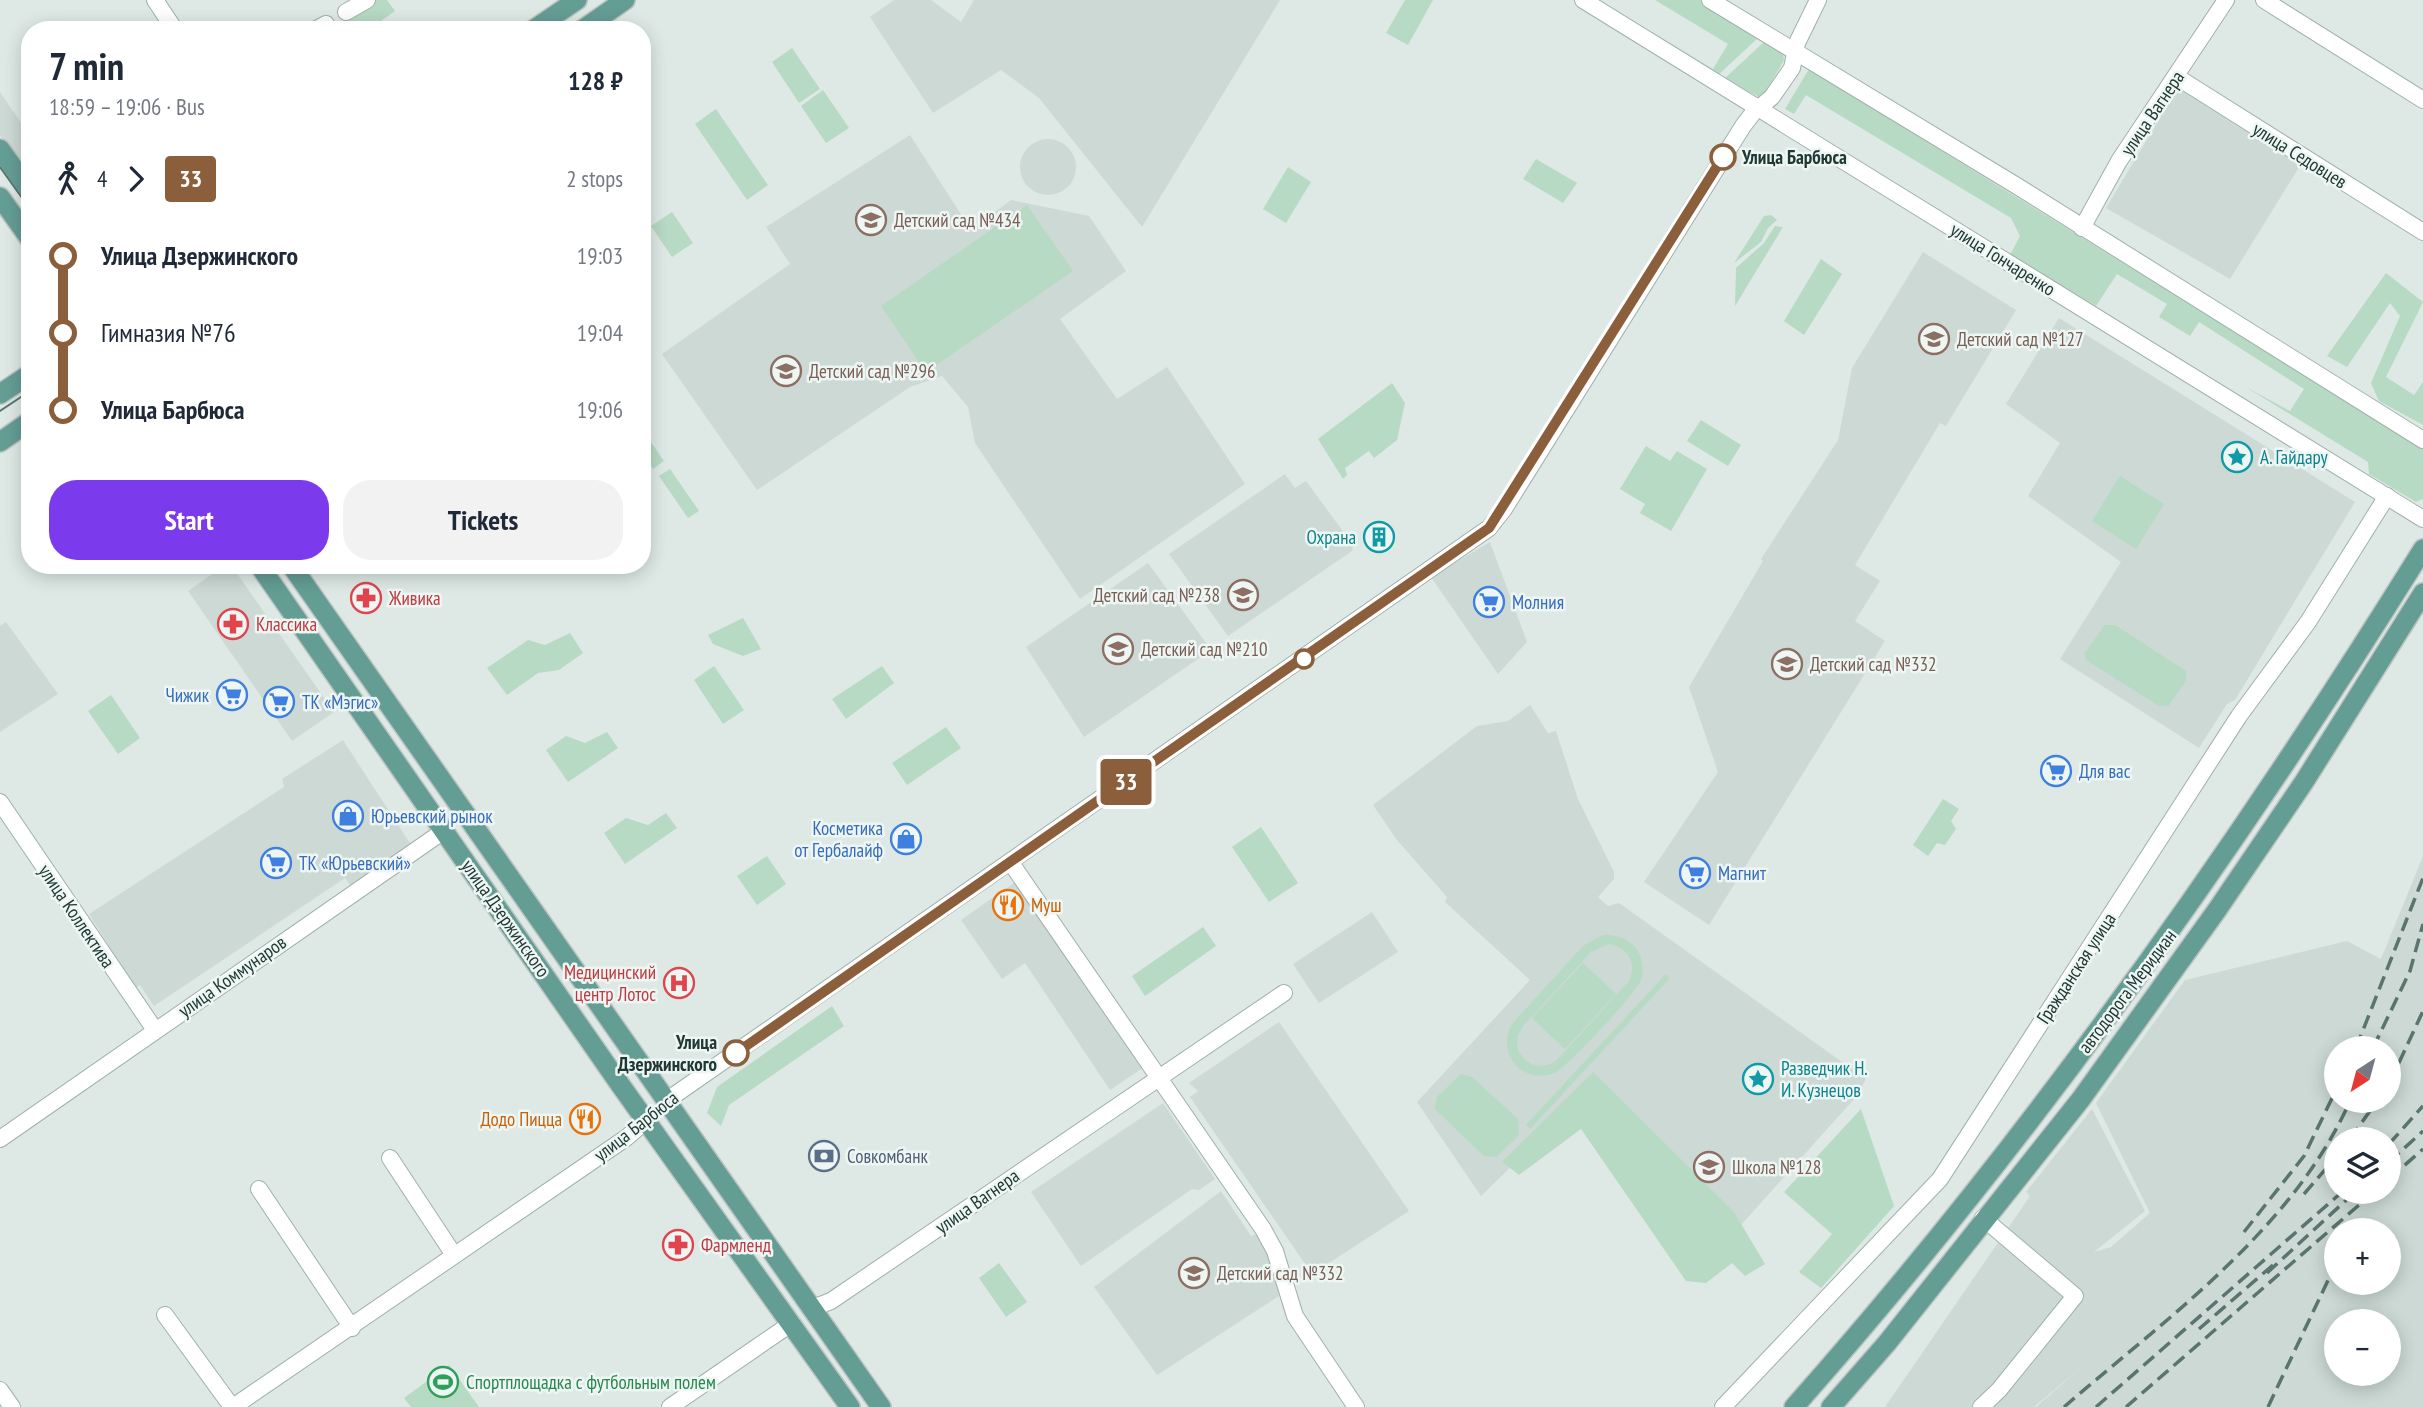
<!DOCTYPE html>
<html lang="en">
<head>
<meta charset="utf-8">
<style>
  :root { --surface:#fff; --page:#f2f2f3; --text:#1f2937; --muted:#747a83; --accent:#7c3aed }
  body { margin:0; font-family:"PT Sans Narrow",sans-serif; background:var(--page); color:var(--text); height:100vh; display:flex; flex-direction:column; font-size:26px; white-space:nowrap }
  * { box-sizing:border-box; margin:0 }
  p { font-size:23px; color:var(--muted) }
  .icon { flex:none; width:38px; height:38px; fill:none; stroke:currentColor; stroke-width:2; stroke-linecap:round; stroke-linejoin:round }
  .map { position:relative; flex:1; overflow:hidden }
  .sheet { position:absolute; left:21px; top:21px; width:630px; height:553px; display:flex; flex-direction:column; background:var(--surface); border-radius:28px; box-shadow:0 4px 18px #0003 }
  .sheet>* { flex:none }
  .badge { padding:0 14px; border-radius:5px; font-size:24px; line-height:46px }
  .needle { width:46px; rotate:216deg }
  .tools { position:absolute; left:2324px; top:1036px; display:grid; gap:14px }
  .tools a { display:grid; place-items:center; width:77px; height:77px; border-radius:50%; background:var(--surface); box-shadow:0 4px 18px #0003; font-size:35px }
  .map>.badge { position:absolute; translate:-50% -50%; box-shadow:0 0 0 4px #fff }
  .legs { display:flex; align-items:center; gap:10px; height:77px; padding:0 28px; font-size:23px }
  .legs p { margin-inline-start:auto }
  .head { display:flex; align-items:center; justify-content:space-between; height:119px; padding:0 28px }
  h1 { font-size:38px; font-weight:600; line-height:52px }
  .primary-button { display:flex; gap:14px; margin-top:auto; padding:14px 28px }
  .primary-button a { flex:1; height:80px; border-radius:28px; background:var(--accent); color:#fff; font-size:28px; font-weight:600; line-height:80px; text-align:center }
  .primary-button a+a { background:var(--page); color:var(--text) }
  ul { padding:0 28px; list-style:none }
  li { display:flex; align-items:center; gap:24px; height:77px; font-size:26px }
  li i { display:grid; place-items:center; width:10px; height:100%; margin:0 9px; background:currentColor }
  li i::after { content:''; width:18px; height:18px; margin:-9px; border:5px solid; border-radius:50%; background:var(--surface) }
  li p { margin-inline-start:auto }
  li:first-child i { background:linear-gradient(#0000 50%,currentColor 0) }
  li:last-child i { background:linear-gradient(currentColor 50%,#0000 0) }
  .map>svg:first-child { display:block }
  .built { fill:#ccd9d4; fill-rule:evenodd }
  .green { fill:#b7dac4; fill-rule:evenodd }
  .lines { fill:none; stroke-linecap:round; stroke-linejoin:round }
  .minor-casing { stroke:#a1b0ac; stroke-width:18 }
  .major-casing { stroke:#bcc3c2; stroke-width:22 }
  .minor { stroke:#fff; stroke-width:16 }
  .major { stroke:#649d94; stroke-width:19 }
  .tram { stroke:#5a746f; stroke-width:2 }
  .rail { stroke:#5a746f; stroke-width:3.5; stroke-dasharray:14 7; stroke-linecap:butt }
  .line-1-casing { stroke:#fff; stroke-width:16 }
  .line-1 { stroke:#8b5e3c; stroke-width:10 }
  .stop-1-dot { fill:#fff; stroke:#8b5e3c; stroke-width:3.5 }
  .labels { text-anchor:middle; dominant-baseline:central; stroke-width:5; stroke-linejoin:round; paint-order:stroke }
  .street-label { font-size:19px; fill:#203834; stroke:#eef6f3 }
  .stop-label { font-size:19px; font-weight:bold; fill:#203834; stroke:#eef6f3; text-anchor:start }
  .education-label { font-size:19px; fill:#785e54; stroke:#eef6f3; text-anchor:start }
  .culture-label { font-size:19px; fill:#0d838f; stroke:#eef6f3; text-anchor:start }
  .health-label { font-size:19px; fill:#be3a42; stroke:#eef6f3; text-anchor:start }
  .shop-label { font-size:19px; fill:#366cbe; stroke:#eef6f3; text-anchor:start }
  .food-label { font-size:19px; fill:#c56008; stroke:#eef6f3; text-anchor:start }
  .service-label { font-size:19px; fill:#4e5e75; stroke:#eef6f3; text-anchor:start }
  .leisure-label { font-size:19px; fill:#27864d; stroke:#eef6f3; text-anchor:start }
</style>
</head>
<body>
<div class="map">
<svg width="2423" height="1407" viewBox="0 0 2423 1407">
  <rect width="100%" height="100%" fill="#dee9e5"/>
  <g class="built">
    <path d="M894,0H931L961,22L974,0H1280L1142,227L1039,98L1001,70L933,113L870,17Z"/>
    <path d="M2178,88L2301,164L2230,279L2106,208Z"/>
    <path d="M0,92L30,136V177L0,135Z"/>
    <path d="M910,135L971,230L1011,200L1089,216L1126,271L1060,319L1117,399L1167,367L1245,484L1080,599L975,443L968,407L942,376L910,387L757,490L662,354L790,264L766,227Z"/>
    <circle cx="1048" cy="167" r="28"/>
    <path d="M1923,252L2016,310L1946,426L1940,423L1855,565L1880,581L1855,621L1885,641L1709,925L1644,882L1718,772L1689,687L1763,561L1761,559L1838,440L1852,368Z"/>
    <path d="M2059,318L2355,502L2235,700L2227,704L2199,748L2060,659L2121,562L2028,496L2060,443L2006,404Z"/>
    <path d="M1285,474L1295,488L1306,481L1353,545L1352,551L1228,636L1169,554Z"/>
    <path d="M1490,542L1527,642L1498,674L1431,577Z"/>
    <path d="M1148,563L1211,650L1084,737L1026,647Z"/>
    <path d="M225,565H231L334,712L292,741L188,591Z"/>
    <path d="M6,622L58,694L0,732V626Z"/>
    <path d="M1530,705L1548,733L1556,731L1578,799L1614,872V879L1598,897L1608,906L1619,903L1866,1079L1855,1098L1732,1235L1581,1099L1481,1196L1417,1102L1530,980L1445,902L1447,897L1397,840L1373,805L1477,726L1508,721Z"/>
    <path d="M343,740L411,845L350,885L345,878L154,1006L140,985L135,988L89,914L284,787L282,779Z"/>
    <path d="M2423,856V1407H2036L2084,1365L2034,1407H1885L2030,1196L2026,1192L2092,1109L2145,1211L2094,1252L2111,1247L2150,1213L2096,1103L2185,980L2347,941L2381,959ZM2336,1048H2389V1101H2336ZM2336,1139H2389V1192H2336ZM2336,1230H2389V1283H2336ZM2336,1321H2389V1374H2336Z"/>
    <path d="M1018,880L1144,1067L1110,1090L1025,963L1002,979L961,920Z"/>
    <path d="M1372,912L1398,952L1319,1003L1293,964Z"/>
    <path d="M1279,1022L1409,1211L1312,1274L1190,1097L1198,1091L1189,1083Z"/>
    <path d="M1163,1103L1215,1179L1199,1190L1192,1189L1081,1266L1031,1192Z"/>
    <path d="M1221,1191L1251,1236L1257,1234L1273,1258L1279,1296L1157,1375L1094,1287Z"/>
  </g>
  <g class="green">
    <path d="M375,0H387L395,11L368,30L332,28Z"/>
    <path d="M1405,0H1433L1408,45L1386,33Z"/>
    <path d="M1655,0H1700L1759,37L1718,75L1651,34L1652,32L1713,69L1728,44Z"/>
    <path d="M1765,41L1783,53L1784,60L1765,93L1759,97L1724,79Z"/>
    <path d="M792,48L820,89L799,103L772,62Z"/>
    <path d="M1809,69L2423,448V499L2416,502L2369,474L2368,462L2244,386L2290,411L2304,389L2199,322L2190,336L2159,317L2167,304L2117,274L2096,306L2010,255L2020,236L2011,218L1806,95L1794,114L1785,109Z"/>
    <path d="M823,90L849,128L826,143L801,106Z"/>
    <path d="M716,109L768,185L747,200L695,124Z"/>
    <path d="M1536,159L1577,183L1563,203L1523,179Z"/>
    <path d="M1288,167L1311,182L1286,223L1263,209Z"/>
    <path d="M1027,205L1073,271L926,372L881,306Z"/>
    <path d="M672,212L693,243L672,257L651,226Z"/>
    <path d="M1771,215L1777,220L1768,228L1761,242L1734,263L1764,216Z"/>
    <path d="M1775,226L1783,227L1735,306L1736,268L1764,243Z"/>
    <path d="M1821,259L1842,274L1804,335L1784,321Z"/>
    <path d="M2386,273L2423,302L2386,377L2414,395L2423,382V425L2379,401L2371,383L2400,316L2390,303L2347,367L2327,356Z"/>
    <path d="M1392,383L1405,403L1397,440L1374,458L1369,451L1345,468L1347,475L1343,479L1318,439Z"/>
    <path d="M1701,420L1741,445L1728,466L1687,441Z"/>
    <path d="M644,432L664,461L653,469L642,453Z"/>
    <path d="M1646,446L1670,461L1677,451L1707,469L1671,531L1640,513L1645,504L1620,489Z"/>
    <path d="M670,469L699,511L688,518L659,476Z"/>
    <path d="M2120,476L2164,504L2136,549L2092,521Z"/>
    <path d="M743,618L761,649L743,656L713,644L708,635Z"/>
    <path d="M2105,625H2115L2186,671V681L2168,706H2159L2086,660L2085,653Z"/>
    <path d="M570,633L583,653L559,670L538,673L507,695L487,668L528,640L545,645Z"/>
    <path d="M714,666L744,710L723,724L694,680Z"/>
    <path d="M882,666L894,683L846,719L832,699Z"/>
    <path d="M111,695L140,738L118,754L88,711Z"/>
    <path d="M946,727L961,748L907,785L892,763Z"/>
    <path d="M607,732L618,748L568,782L546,750L566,736L585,743Z"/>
    <path d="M1943,799L1959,809L1951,821L1956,829L1945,845L1937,843L1928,856L1913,845Z"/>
    <path d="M666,813L677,828L625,864L604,833L626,818L648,825Z"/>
    <path d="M1261,827L1298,883L1269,902L1232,847Z"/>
    <path d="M767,856L786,884L757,905L737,876Z"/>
    <path d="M1203,927L1216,946L1145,996L1132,976Z"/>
    <path d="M1603,935C1615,935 1625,937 1633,945C1642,954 1645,968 1641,980C1636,993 1567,1068 1554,1073C1540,1079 1524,1075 1515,1064C1505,1052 1505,1037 1512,1024L1583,946ZM1609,944C1629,948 1637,963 1629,981L1556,1061C1540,1071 1524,1065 1517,1047L1518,1035L1524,1025L1591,952Z"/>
    <path d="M1583,963L1616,994L1565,1049L1532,1018Z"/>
    <path d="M1666,974L1670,978L1530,1129L1526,1125Z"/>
    <path d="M832,1006L844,1026L729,1105L721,1126L707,1113L717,1087Z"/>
    <path d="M1593,1072L1734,1212L1765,1264L1745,1276L1732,1263L1706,1283L1686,1281L1581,1129L1519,1175L1502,1162Z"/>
    <path d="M1461,1074L1472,1077L1518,1119L1519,1135L1496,1157L1484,1156L1435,1109L1437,1097Z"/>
    <path d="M1861,1109L1894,1206L1821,1288L1799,1272L1832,1234L1784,1192Z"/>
    <path d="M999,1263L1027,1302L1006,1317L979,1278Z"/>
    <path d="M449,1365L479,1407H411L404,1398Z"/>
  </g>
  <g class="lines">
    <g class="minor-casing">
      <g id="minor">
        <path d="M155,0L175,30"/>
        <path d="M1583,0L2423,519"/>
        <path d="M1710,0L2017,186L2423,440"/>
        <path d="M2264,0L2423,100"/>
        <path d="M346,12L367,0"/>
        <path d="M315,30L326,24"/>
        <path d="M2177,77L2423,232"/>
        <path d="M2082,228L2119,161L2226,0"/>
        <path d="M0,802L155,1030"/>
        <path d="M1011,863L1263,1229L1275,1251L1295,1316L1356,1407"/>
        <path d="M666,1101L1489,528L1504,509L1743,126L1753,113L1772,97L1792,68L1797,43L1818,0"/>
        <path d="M0,1139L445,830"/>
        <path d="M390,1158L454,1255"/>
        <path d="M259,1189L352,1328"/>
        <path d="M813,1308L831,1301L1284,993"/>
        <path d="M165,1315L232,1407"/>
        <path d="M0,1390L12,1407"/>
        <path d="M233,1407L626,1138L647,1120"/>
        <path d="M670,1407L792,1323"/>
        <path d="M1723,1407L1940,1179L2239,716L2308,622L2387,496"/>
        <path d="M1981,1407L1999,1390L2075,1296L1983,1218"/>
      </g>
    </g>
    <g class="major-casing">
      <g id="major">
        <path d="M533,30L577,0"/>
        <path d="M582,30L625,0"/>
        <path d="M0,149L30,191"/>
        <path d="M0,197L30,239"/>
        <path d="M0,394L30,374"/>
        <path d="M0,442L30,421"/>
        <path d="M259,565L619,1083L850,1407"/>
        <path d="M291,565L881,1407"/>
        <path d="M1794,1407C2030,1141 2236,850 2423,549"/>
        <path d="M1831,1407L1887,1343L2081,1099L2217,910L2304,782L2423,593"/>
      </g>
    </g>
    <use href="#minor" class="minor"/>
    <use href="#major" class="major"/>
    <g class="tram">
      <path d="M0,167L30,209"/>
      <path d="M0,411L30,391"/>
    </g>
    <g class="rail">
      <path d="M2356,1048L2423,878"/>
      <path d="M2373,1048L2410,971L2423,924"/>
      <path d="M2390,1082L2423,1011"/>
      <path d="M2350,1139L2377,1101"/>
      <path d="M2389,1144L2423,1106"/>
      <path d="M2389,1162L2423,1131"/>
      <path d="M2389,1179L2423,1149"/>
      <path d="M2304,1194L2336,1157"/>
      <path d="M2244,1232L2304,1156L2336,1090"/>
      <path d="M2267,1273L2355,1192"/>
      <path d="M2199,1329L2273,1265"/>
      <path d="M2064,1407C2168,1317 2293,1229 2350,1101"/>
      <path d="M2096,1407L2342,1192"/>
      <path d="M2126,1407L2374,1192"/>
      <path d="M2268,1407L2331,1274"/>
    </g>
  </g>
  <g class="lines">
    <g class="line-1-casing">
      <path id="line-1" d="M736,1053L1489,528L1723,157"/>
    </g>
    <use href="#line-1" class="line-1"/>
  </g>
  <defs>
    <g id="school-ring" transform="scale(1.575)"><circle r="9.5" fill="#eef6f3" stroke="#8d6e63" stroke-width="1.5"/><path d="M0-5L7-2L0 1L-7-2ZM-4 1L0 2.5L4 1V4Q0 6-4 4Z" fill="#8d6e63"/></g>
    <g id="sight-ring" transform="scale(1.575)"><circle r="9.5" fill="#eef6f3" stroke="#0f9aa8" stroke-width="1.5"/><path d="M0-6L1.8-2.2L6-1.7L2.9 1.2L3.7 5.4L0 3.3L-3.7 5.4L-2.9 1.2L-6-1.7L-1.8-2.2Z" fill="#0f9aa8"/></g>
    <g id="building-ring" transform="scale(1.575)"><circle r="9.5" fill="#eef6f3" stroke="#0f9aa8" stroke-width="1.5"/><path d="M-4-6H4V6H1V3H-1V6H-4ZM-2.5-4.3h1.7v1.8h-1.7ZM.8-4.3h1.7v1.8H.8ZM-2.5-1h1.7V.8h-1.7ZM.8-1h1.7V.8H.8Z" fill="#0f9aa8"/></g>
    <g id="pharmacy-ring" transform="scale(1.575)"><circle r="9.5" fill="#eef6f3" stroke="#e0444e" stroke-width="1.5"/><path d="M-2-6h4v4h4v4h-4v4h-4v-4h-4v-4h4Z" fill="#e0444e"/></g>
    <g id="supermarket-ring" transform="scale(1.575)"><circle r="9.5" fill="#eef6f3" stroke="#3f7fe0" stroke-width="1.5"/><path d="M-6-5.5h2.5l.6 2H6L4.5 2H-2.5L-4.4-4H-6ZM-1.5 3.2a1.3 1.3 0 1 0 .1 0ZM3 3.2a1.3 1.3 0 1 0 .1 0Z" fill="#3f7fe0"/></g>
    <g id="shop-ring" transform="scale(1.575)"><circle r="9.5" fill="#eef6f3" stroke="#3f7fe0" stroke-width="1.5"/><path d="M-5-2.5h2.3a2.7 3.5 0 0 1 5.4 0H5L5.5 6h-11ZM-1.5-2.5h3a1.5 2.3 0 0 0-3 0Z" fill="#3f7fe0"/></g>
    <g id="restaurant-ring" transform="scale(1.575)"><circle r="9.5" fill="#eef6f3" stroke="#e8710a" stroke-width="1.5"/><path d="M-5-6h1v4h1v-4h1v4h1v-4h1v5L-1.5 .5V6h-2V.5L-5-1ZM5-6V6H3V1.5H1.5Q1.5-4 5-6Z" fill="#e8710a"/></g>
    <g id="hospital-ring" transform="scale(1.575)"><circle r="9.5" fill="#eef6f3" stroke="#e0444e" stroke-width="1.5"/><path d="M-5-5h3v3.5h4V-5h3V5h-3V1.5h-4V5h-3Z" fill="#e0444e"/></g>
    <g id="bank-ring" transform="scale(1.575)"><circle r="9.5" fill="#eef6f3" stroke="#5c6f8a" stroke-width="1.5"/><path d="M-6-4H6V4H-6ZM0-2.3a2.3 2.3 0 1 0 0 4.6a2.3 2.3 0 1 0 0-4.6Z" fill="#5c6f8a"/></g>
    <g id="stadium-ring" transform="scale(1.575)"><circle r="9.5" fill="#eef6f3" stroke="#2e9e5b" stroke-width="1.5"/><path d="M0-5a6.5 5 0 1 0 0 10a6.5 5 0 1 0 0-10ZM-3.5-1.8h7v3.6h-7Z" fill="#2e9e5b"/></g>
  </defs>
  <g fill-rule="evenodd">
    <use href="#school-ring" x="871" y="220"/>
    <use href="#school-ring" x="1934" y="339"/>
    <use href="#school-ring" x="786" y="371"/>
    <use href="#sight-ring" x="2237" y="457"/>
    <use href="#building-ring" x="1379" y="537"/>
    <use href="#school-ring" x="1243" y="595"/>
    <use href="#pharmacy-ring" x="366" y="598"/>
    <use href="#supermarket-ring" x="1489" y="602"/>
    <use href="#pharmacy-ring" x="233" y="624"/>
    <use href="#school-ring" x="1118" y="649"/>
    <use href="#school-ring" x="1787" y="664"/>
    <use href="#supermarket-ring" x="232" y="695"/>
    <use href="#supermarket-ring" x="279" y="702"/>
    <use href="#supermarket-ring" x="2056" y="771"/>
    <use href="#shop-ring" x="348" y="816"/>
    <use href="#shop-ring" x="906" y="839"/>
    <use href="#supermarket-ring" x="276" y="863"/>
    <use href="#supermarket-ring" x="1695" y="873"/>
    <use href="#restaurant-ring" x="1008" y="905"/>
    <use href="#hospital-ring" x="679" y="983"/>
    <use href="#sight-ring" x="1758" y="1079"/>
    <use href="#restaurant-ring" x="585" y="1119"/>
    <use href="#bank-ring" x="824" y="1156"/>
    <use href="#school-ring" x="1709" y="1167"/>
    <use href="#pharmacy-ring" x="678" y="1245"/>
    <use href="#school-ring" x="1194" y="1273"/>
    <use href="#stadium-ring" x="443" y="1382"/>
  </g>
  <g class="stop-1-dot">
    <circle cx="1723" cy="157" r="12"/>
    <circle cx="1304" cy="659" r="9"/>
    <circle cx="736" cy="1053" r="12"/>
  </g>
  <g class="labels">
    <g class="street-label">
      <text transform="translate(2152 113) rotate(-56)">улица Вагнера</text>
      <text transform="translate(2300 155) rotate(32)">улица Седовцев</text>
      <text transform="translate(2003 259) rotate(32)">улица Гончаренко</text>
      <text transform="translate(77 916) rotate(56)">улица Коллектива</text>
      <text transform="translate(506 918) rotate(55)">улица Дзержинского</text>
      <text transform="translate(2076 968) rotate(-57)">Гражданская улица</text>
      <text transform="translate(232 976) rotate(-35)">улица Коммунаров</text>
      <text transform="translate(2127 991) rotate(-53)">автодорога Меридиан</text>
      <text transform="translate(636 1126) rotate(-38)">улица Барбюса</text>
      <text transform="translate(977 1201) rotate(-35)">улица Вагнера</text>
    </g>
    <g class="stop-label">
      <text x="1742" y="157">Улица Барбюса</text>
      <text x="717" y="1042" text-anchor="end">Улица<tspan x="717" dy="22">Дзержинского</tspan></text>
    </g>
    <g class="education-label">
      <text x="894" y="220">Детский сад №434</text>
      <text x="1957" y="339">Детский сад №127</text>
      <text x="809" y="371">Детский сад №296</text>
      <text x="1220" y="595" text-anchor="end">Детский сад №238</text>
      <text x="1141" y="649">Детский сад №210</text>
      <text x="1810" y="664">Детский сад №332</text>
      <text x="1732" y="1167">Школа №128</text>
      <text x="1217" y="1273">Детский cад №332</text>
    </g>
    <g class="culture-label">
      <text x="2260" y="457">А. Гайдару</text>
      <text x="1356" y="537" text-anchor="end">Охрана</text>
      <text x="1781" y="1068">Разведчик Н.<tspan x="1781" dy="22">И. Кузнецов</tspan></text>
    </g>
    <g class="health-label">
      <text x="389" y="598">Живика</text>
      <text x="256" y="624">Классика</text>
      <text x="656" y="972" text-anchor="end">Медицинский<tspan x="656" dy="22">центр Лотос</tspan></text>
      <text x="701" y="1245">Фармленд</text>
    </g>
    <g class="shop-label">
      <text x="1512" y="602">Молния</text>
      <text x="209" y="695" text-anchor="end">Чижик</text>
      <text x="302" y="702">ТК «Мэгис»</text>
      <text x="2079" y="771">Для вас</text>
      <text x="371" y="816">Юрьевский рынок</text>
      <text x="883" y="828" text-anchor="end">Косметика<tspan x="883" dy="22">от Гербалайф</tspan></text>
      <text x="299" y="863">ТК «Юрьевский»</text>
      <text x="1718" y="873">Магнит</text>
    </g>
    <g class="food-label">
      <text x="1031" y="905">Муш</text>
      <text x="562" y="1119" text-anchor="end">Додо Пицца</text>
    </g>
    <g class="service-label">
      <text x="847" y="1156">Совкомбанк</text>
    </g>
    <g class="leisure-label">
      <text x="466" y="1382">Спортплощадка с футбольным полем</text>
    </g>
  </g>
</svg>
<div class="tools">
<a><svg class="needle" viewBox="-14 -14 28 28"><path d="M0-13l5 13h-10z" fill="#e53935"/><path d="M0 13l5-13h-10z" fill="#747a83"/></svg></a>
<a><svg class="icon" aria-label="layers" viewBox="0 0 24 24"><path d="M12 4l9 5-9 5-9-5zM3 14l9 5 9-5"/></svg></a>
<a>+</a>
<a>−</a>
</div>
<b class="badge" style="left:1126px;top:782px;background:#8b5e3c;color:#fff">33</b>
<section class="sheet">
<div class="head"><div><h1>7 min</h1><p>18:59 – 19:06 · Bus</p></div><b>128 ₽</b></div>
<div class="legs"><svg class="icon" aria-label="walk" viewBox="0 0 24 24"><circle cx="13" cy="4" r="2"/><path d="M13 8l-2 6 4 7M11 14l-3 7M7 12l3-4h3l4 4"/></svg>4<svg class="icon" aria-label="forward" viewBox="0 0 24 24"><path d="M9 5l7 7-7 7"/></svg><b class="badge" style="background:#8b5e3c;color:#fff">33</b><p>2 stops</p></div>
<ul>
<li><i style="color:#8b5e3c"></i><b>Улица Дзержинского</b><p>19:03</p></li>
<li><i style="color:#8b5e3c"></i><span>Гимназия №76</span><p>19:04</p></li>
<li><i style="color:#8b5e3c"></i><b>Улица Барбюса</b><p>19:06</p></li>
</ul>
<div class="primary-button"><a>Start</a><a>Tickets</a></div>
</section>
</div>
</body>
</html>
